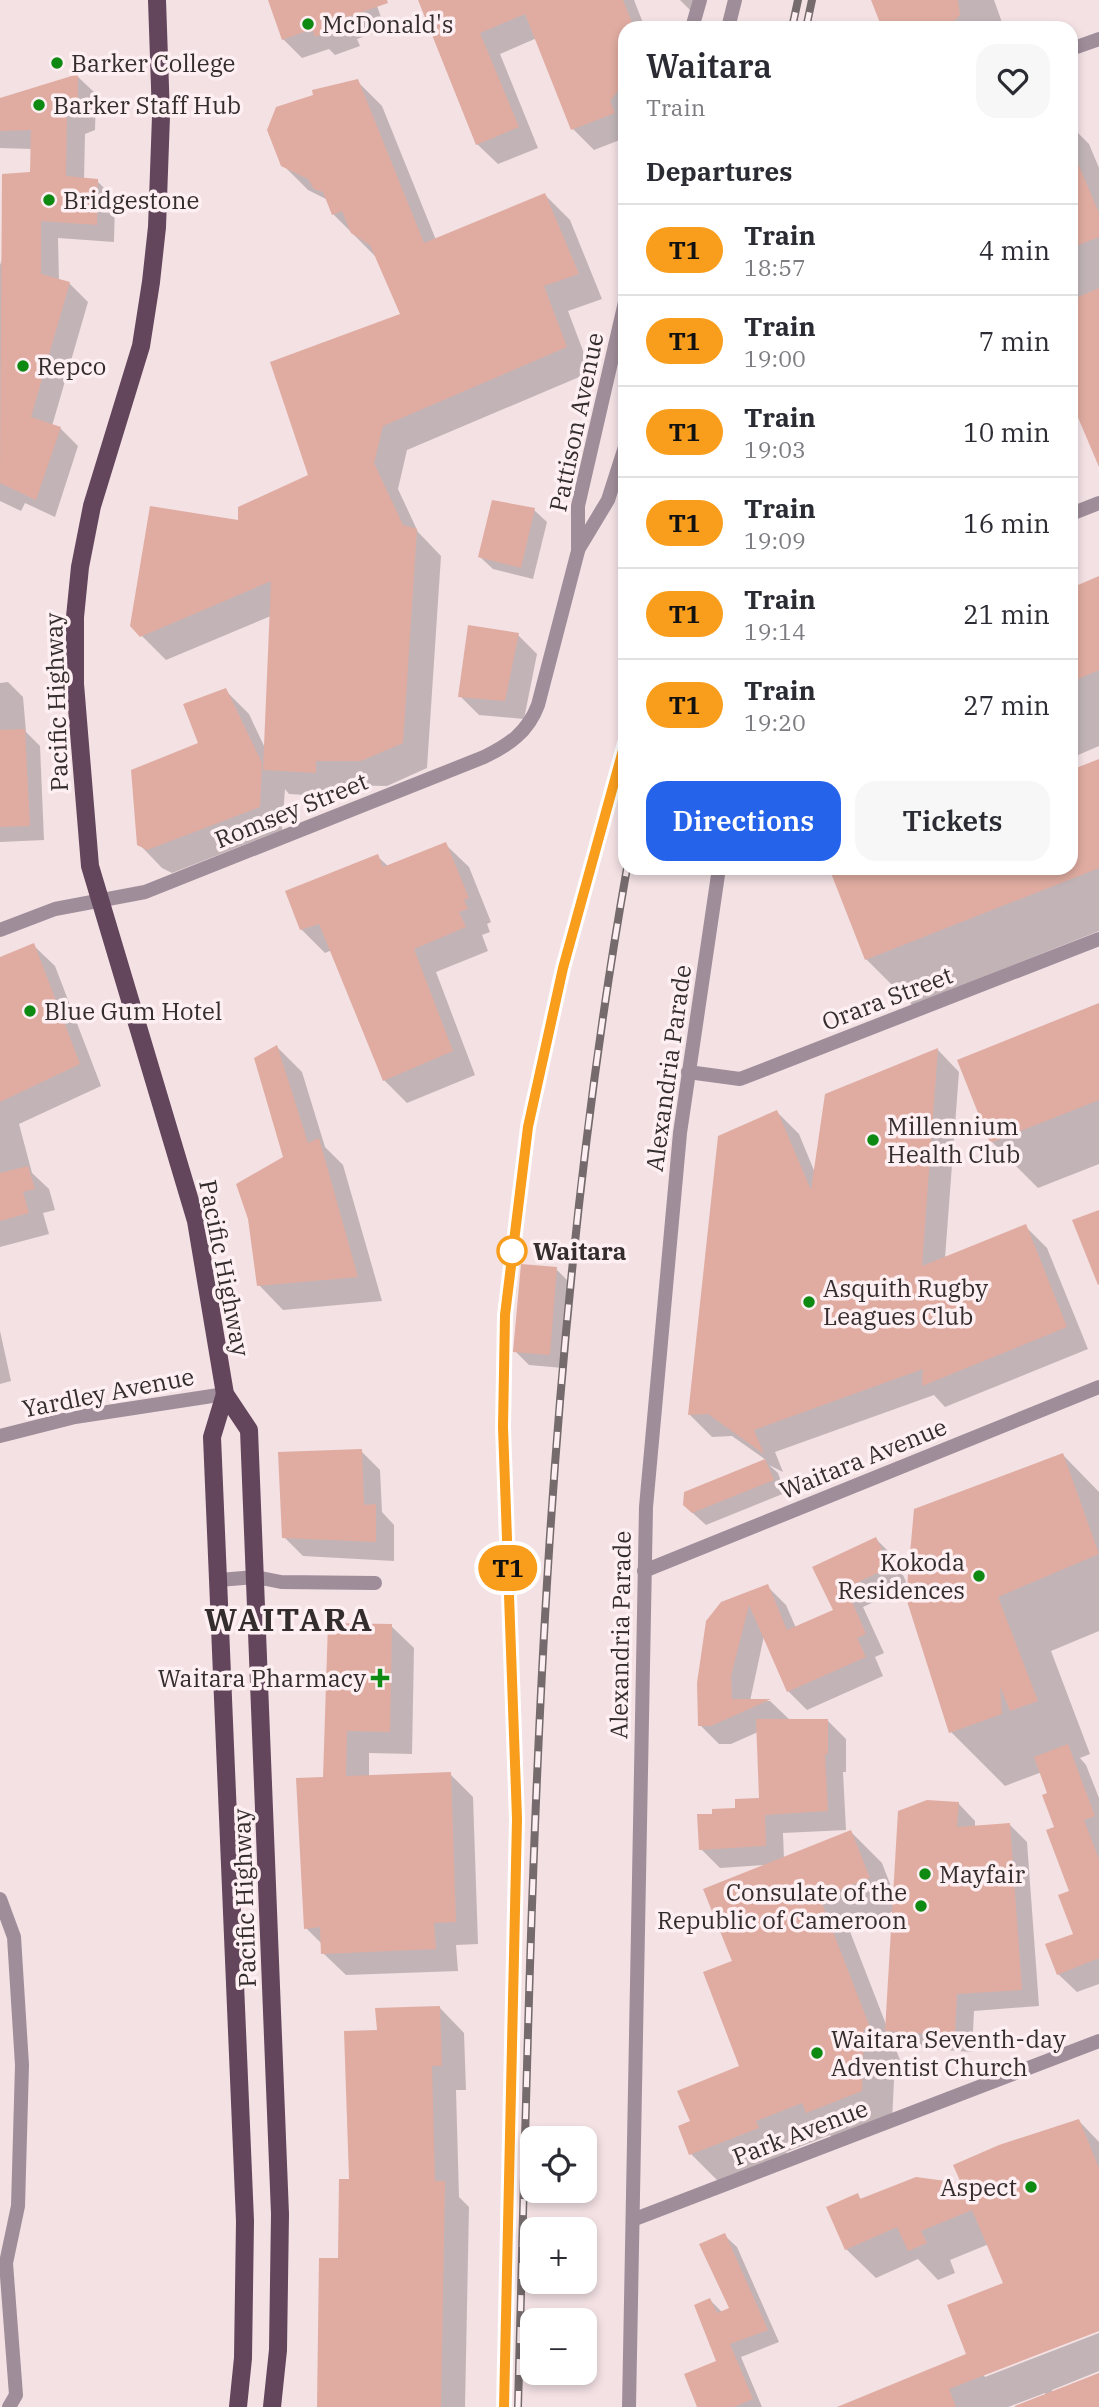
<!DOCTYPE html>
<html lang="en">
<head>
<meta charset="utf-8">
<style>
  :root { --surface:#fff; --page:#f7f7f7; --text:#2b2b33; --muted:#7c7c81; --line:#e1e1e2; --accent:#2563eb }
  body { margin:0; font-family:"IBM Plex Serif",serif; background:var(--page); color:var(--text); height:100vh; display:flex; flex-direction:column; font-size:26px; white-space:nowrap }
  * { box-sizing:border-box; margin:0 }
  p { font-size:23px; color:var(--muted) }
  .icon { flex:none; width:38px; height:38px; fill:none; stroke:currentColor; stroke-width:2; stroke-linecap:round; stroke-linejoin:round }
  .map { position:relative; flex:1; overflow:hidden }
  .drawer { position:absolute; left:618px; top:21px; width:460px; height:854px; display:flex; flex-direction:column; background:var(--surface); border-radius:21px; box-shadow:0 4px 10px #0003 }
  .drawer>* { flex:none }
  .badge { padding:0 14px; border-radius:23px; font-size:24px; line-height:46px }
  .tools { position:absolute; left:520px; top:2126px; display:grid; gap:14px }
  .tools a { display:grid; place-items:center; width:77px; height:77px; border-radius:14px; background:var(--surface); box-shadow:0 4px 10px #0003; font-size:35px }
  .map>.badge { position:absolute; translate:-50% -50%; box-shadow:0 0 0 4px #fff }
  h2 { padding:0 28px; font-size:26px; line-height:63px }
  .round { display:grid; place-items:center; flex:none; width:74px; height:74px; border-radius:21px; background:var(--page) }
  .summary { display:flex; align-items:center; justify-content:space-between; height:119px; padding:0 28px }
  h1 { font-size:33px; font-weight:600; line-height:52px }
  .primary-button { display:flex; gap:14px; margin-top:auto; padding:14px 28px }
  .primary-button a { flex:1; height:80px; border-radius:21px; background:var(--accent); color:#fff; font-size:28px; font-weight:600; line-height:80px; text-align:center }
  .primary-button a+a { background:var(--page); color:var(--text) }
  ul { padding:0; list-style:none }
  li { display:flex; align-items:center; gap:21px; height:91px; padding:0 28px; border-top:2px solid var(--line) }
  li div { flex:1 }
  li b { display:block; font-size:26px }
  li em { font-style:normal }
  li .badge { min-width:77px; font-weight:700; text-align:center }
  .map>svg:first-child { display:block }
  .shadow { fill:#0003; fill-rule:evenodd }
  .building { fill:#e0aca1 }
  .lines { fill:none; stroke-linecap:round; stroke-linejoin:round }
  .minor { stroke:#9f8d9a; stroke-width:14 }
  .tertiary { stroke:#9f8d9a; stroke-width:14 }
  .primary { stroke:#63455c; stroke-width:18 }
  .rail-casing { stroke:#756b6c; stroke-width:8 }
  .rail { stroke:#feeff2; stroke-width:5; stroke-dasharray:16; stroke-linecap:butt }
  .line-casing { stroke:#fff; stroke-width:16 }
  .line { stroke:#f99d1c; stroke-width:10 }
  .poi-dot { fill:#0e8a12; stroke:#feeff2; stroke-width:2.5 }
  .stop-dot { fill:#fff; stroke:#f99d1c; stroke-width:3.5 }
  .labels { text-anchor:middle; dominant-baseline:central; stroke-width:7; stroke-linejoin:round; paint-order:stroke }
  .poi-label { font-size:24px; fill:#342d2e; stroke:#feeff2; text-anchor:start }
  .street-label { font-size:24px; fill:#342d2e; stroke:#feeff2 }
  .stop-label { font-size:24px; font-weight:bold; fill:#342d2e; stroke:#feeff2; text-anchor:start }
  .district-label { font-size:32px; font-weight:bold; letter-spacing:2px; fill:#342d2e; stroke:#feeff2 }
</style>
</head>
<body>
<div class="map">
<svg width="1099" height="2407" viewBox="0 0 1099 2407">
  <rect width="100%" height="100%" fill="#f3e1e4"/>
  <g class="shadow">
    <path d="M270,0H375L385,29L357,39L360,46L335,55L329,49L302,58L283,39Z"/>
    <path d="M420,0H634L645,28H625V138L594,150L573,129L537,38L500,54L538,148L498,164L477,144Z"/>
    <path d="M680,0H696L692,12Z"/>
    <path d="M873,0H994L1004,28H886Z"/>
    <path d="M77,76L96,94L95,130L85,134L84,180L97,181L115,199L114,242L58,238L59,281L69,283L88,302L52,426L60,428L78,446L55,517L25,503L21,511L0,501V265L31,174L32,149L0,148V99Z"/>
    <path d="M357,81L382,106L436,240L545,195L570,220L602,299L568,311L591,372L407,450L398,489L418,532L441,556L427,768L387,786L340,785V797L289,794L285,789L282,830L172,873L162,868L139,844L200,744L225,690L249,714L265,748L271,616L166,660L132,626L240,522L310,476L402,316L377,258L333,214L326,199L308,190L283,165Z"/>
    <path d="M1071,126L1089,144L1099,168V448L1071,397Z"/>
    <path d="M534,510L547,522L533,579L493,569L480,557Z"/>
    <path d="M1099,578V746L1071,758V590Z"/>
    <path d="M518,635L537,654L524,719L479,715L460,696Z"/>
    <path d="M8,682L23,697L26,732L40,746L44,840L0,842V683Z"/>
    <path d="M1099,761V931L912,1005L866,959L830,868H1071V772Z"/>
    <path d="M445,844L469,867L491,922L487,924L490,932L482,935L488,951L436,972L475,1075L407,1103L384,1080L332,950L325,953L301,929L377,856L389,867Z"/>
    <path d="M33,945L55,966L101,1086L19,1124L32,1173L49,1189L55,1210L43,1213L49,1234L0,1247V959Z"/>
    <path d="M1099,1005V1164L1038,1188L992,1142L959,1061Z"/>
    <path d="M277,1047L302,1072L325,1147L343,1165L382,1301L283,1310L259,1285L285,1158Z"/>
    <path d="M938,1050L959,1072L945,1258L1025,1226L1047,1248L1088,1349L945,1407L934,1395L775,1452L783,1472L769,1465L778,1473L785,1493L706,1525L684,1505L685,1494L766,1460L732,1436L712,1437L690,1415L777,1112L799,1134L815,1173Z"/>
    <path d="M556,1269L570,1283L563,1368L529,1365L515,1351Z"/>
    <path d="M0,1331L11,1381L0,1384Z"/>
    <path d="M361,1451L380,1470L382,1512L394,1525V1561L303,1556L284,1537Z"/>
    <path d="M1063,1455L1099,1492V1631L1051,1651L1090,1754L1080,1758L1086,1765L1099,1798V1984L1077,1992L1058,1974L1075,1935L1071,1892L1050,1794L1042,1772L1005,1786L951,1732L908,1598Z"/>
    <path d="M876,1539L895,1558L908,1586L863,1607L884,1653L875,1657L883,1676L807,1710L788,1691L764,1636L750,1701H770L790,1720H827L846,1739V1772H843L846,1830L783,1833L784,1859L851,1832L882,1863L895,1897L958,1803L975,1821V1827L1010,1825L1027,1842L1039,2006L974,2011L972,2052L904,2047L889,2032L900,2060L895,2059L892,2122L839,2143L830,2135L786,2152L789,2159L722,2185L691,2154L692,2122L741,2067L734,1962L765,1865L720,1868L701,1849L714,1815L760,1800L758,1732L731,1744H719L700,1725L708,1622L767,1586L786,1605L796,1628L835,1611L815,1568ZM894,1911L887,2027L849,1929Z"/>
    <path d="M391,1626L414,1648L412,1754L369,1753V1777L450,1774L473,1797L478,1944L456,1945L458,1971L346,1975L323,1953V1945L306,1928L325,1779Z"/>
    <path d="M440,2008L464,2033L466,2090H456L459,2197L469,2207L465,2407H318L351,2181L379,2031Z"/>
    <path d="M1079,2121L1099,2142V2329L983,2374L985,2377L1099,2333V2371L1052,2390L1053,2393L1099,2377V2407H1050L1045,2393L1008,2407H844L969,2355L1005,2284L989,2244L950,2260L955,2273L938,2280L918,2259L876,2278L846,2249L857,2195L862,2200L964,2185Z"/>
    <path d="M724,2235L737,2247L779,2342L741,2357L762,2407H699L718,2362L710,2300L723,2313L732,2309Z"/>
  </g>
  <g class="building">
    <path d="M268,0H387L388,3L339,20L342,27L315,37L312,29L282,40Z"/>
    <path d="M418,0H623L634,28H625V82L610,101L615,113L571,130L525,14L480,33L519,127L476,145Z"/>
    <path d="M871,0H958L960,15L948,28H882Z"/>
    <path d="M78,74V112L67,116L66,176L98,179L97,225L41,221V274L70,282L31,417L61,427L36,500L0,483L2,174L30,172L31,130L0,131V98Z"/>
    <path d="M358,79L424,243L545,193L579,274L544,286L567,347L383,426L374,463L403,525L417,529L403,743L361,761H316V773L263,770L271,581L140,637L130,626L150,506L238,520V507L308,475L270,362L400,314L370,245L351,233L342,211L332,215L323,192L314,189L308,179L281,166L267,130L276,107L313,95L312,90Z"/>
    <path d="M1071,147L1099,213V237L1071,248Z"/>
    <path d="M1099,288V467L1071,401V300Z"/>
    <path d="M492,500L535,508L521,568L478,557Z"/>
    <path d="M1099,576V670L1071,682V588Z"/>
    <path d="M468,625L519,633L505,701L458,697Z"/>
    <path d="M226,688L262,763L260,807L147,850L137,845L131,770L198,743L183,704Z"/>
    <path d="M25,729L30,826L0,827V730Z"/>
    <path d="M1099,759V868L865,960L829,868H1071V770Z"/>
    <path d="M446,842L469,898L464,900L468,909L459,912L466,927L414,949L453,1051L383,1081L319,924L300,930L285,891L378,854L383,867Z"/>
    <path d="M34,943L80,1064L0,1102V957Z"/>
    <path d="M1099,1003V1100L990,1143L957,1060Z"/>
    <path d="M277,1045L308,1143L319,1138L358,1277L257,1286L248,1219L236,1184L283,1157L254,1058Z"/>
    <path d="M938,1048L922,1266L1026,1224L1067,1327L922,1386L923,1369L754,1430L764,1454L708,1414L688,1415L718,1136L777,1110L811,1190L825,1094Z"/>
    <path d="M28,1166L35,1189L23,1192L29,1213L0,1221V1173Z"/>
    <path d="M1099,1210V1284L1098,1285L1072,1220Z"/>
    <path d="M521,1264L557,1267L550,1355L513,1352Z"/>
    <path d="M362,1449L364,1505L376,1504V1542L282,1538L278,1452Z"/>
    <path d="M1063,1453L1099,1554L998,1597L1038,1701L1010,1711L1000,1686L1002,1714L949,1733L906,1598L914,1509Z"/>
    <path d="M765,1459L774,1480L692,1513L683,1505L684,1492Z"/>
    <path d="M876,1537L890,1567L846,1588L866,1634L857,1638L866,1657L787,1692L749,1605L731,1676L732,1699H771L711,1726H698L697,1683L706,1621L721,1602L768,1584L787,1630L833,1610L812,1567Z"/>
    <path d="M328,1623L392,1624L390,1732L347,1731L346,1776L451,1772L456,1922L434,1923L436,1949L321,1954L320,1927L304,1929L296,1778L323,1777Z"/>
    <path d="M756,1719H828V1754H825L828,1811L765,1815L766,1846L699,1850L697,1814H712V1809L735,1808V1799L759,1798Z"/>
    <path d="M1068,1744L1095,1816L1084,1820L1099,1859V1958L1057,1975L1045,1944L1073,1934L1058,1895L1069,1891L1046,1830L1054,1827L1042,1795L1047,1793L1034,1757Z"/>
    <path d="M927,1800L959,1802L957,1827L1010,1823L1022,1990L957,1994L955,2035L885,2031L898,1811Z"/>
    <path d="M851,1830L870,1878L820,1898L871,2030L864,2029L862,2091L806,2113L802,2103L756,2121L759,2128L689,2155L678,2126L690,2121L677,2091L739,2066L703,1972L732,1961L703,1889Z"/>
    <path d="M440,2006L442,2066H432L435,2181H445L441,2407H317L319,2258H338L339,2179H349L344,2031L377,2030L375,2008Z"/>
    <path d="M1079,2119L1099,2168V2331L949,2389L956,2407H837L966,2354L947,2305L1003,2283L972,2210L921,2231L927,2243L908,2251L897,2227L845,2250L826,2207L858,2193L860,2199L916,2177L961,2183L953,2165L999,2145Z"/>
    <path d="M725,2233L768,2330L730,2344L753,2399L734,2407H697L684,2374L716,2361L694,2305L710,2298L717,2313L729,2308L699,2244Z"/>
    <path d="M1099,2373V2407H1015V2406Z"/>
  </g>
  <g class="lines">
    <g class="minor">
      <path d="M692,28L700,0"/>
      <path d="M728,28L735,0"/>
      <path d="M1071,49L1099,39"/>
      <path d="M1071,514L1099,503"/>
      <path d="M578,550L608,500L625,447"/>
      <path d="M0,930L55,909L145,892L484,757C509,745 528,732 538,705L578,551V506L625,302"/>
      <path d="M688,1072L740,1079L1099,939"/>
      <path d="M0,1436L75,1417L225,1394"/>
      <path d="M644,1571L1099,1387"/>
      <path d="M219,1580L256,1577L281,1582L375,1583"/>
      <path d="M0,1899L14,1937L22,2065L18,2206L6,2263L16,2395L9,2407"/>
      <path d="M635,2219L1099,2041"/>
    </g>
    <path class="tertiary" d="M629,2407L646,1507L680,1133L719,868"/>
    <g class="primary">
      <path d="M157,0L161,116L157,227L151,282L141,346L92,506L80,567L75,617V684L90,866L196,1221L225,1394L249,1430L280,2214L278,2350L272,2407"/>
      <path d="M225,1394L212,1437L245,2221L243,2358L238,2407"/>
    </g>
    <g class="rail-casing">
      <g id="rail">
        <path d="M792,28L798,0"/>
        <path d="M806,28L812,0"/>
        <path d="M504,2407L517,1820L503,1427L505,1315L528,1127L563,968L625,743"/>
        <path d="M518,2407C532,1893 537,1375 627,868"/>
      </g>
    </g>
    <use href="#rail" class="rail"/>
  </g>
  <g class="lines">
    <g class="line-casing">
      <path id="line" d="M504,2407L517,1819L503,1427L505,1315L528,1127L563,968L625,743"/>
    </g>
    <use href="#line" class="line"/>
  </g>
  <g class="poi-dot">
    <circle cx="308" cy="24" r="7"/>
    <circle cx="57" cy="63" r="7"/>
    <circle cx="39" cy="105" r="7"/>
    <circle cx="49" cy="200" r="7"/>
    <circle cx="23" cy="366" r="7"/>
    <circle cx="30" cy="1011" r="7"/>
    <circle cx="873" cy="1140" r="7"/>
    <circle cx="809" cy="1302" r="7"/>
    <circle cx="979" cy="1576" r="7"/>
    <path d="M376.5 1667.5h7v7h7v7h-7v7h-7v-7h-7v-7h7z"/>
    <circle cx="925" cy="1874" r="7"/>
    <circle cx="921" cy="1906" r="7"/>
    <circle cx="817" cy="2053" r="7"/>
    <circle cx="1031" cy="2187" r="7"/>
  </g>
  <circle class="stop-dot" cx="512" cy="1251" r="14"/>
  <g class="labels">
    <g class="poi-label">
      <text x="322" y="24">McDonald's</text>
      <text x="71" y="63">Barker College</text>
      <text x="53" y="105">Barker Staff Hub</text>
      <text x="63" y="200">Bridgestone</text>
      <text x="37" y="366">Repco</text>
      <text x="44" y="1011">Blue Gum Hotel</text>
      <text x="887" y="1126">Millennium<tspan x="887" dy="28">Health Club</tspan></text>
      <text x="823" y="1288">Asquith Rugby<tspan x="823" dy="28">Leagues Club</tspan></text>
      <text x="965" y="1562" text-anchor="end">Kokoda<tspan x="965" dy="28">Residences</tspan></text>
      <text x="366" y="1678" text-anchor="end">Waitara Pharmacy</text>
      <text x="939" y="1874">Mayfair</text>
      <text x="907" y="1892" text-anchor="end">Consulate of the<tspan x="907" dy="28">Republic of Cameroon</tspan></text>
      <text x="831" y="2039">Waitara Seventh-day<tspan x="831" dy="28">Adventist Church</tspan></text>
      <text x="1017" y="2187" text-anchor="end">Aspect</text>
    </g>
    <g class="street-label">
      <text transform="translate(576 422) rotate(-78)">Pattison Avenue</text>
      <text transform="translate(56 702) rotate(-92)">Pacific Highway</text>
      <text transform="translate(291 810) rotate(-22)">Romsey Street</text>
      <text transform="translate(887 998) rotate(-21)">Orara Street</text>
      <text transform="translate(668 1068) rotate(-82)">Alexandria Parade</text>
      <text transform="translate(225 1268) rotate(79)">Pacific Highway</text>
      <text transform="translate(108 1392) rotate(-11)">Yardley Avenue</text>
      <text transform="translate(863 1458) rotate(-22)">Waitara Avenue</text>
      <text transform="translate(620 1635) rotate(-89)">Alexandria Parade</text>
      <text transform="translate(244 1898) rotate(-92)">Pacific Highway</text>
      <text transform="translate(800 2132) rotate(-21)">Park Avenue</text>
    </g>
    <g class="stop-label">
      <text x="533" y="1251">Waitara</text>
    </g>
    <g class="district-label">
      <text x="289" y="1619">WAITARA</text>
    </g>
  </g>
</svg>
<div class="tools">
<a><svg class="icon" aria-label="locate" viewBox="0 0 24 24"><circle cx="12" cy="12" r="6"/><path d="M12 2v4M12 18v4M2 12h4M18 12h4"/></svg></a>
<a>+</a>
<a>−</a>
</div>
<b class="badge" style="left:508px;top:1568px;background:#f99d1c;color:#111">T1</b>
<section class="drawer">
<div class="summary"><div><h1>Waitara</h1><p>Train</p></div><a class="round"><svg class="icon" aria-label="heart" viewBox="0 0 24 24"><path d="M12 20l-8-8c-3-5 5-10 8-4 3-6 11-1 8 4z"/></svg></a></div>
<h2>Departures</h2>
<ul>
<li><span class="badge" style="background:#f99d1c;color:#111">T1</span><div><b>Train</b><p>18:57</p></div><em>4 min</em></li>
<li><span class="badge" style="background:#f99d1c;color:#111">T1</span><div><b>Train</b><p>19:00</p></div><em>7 min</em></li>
<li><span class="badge" style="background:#f99d1c;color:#111">T1</span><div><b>Train</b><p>19:03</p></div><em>10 min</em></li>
<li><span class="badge" style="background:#f99d1c;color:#111">T1</span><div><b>Train</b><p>19:09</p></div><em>16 min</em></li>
<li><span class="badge" style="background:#f99d1c;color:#111">T1</span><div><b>Train</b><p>19:14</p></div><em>21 min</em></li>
<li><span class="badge" style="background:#f99d1c;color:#111">T1</span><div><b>Train</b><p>19:20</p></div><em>27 min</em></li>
</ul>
<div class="primary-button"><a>Directions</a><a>Tickets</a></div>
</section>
</div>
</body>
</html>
